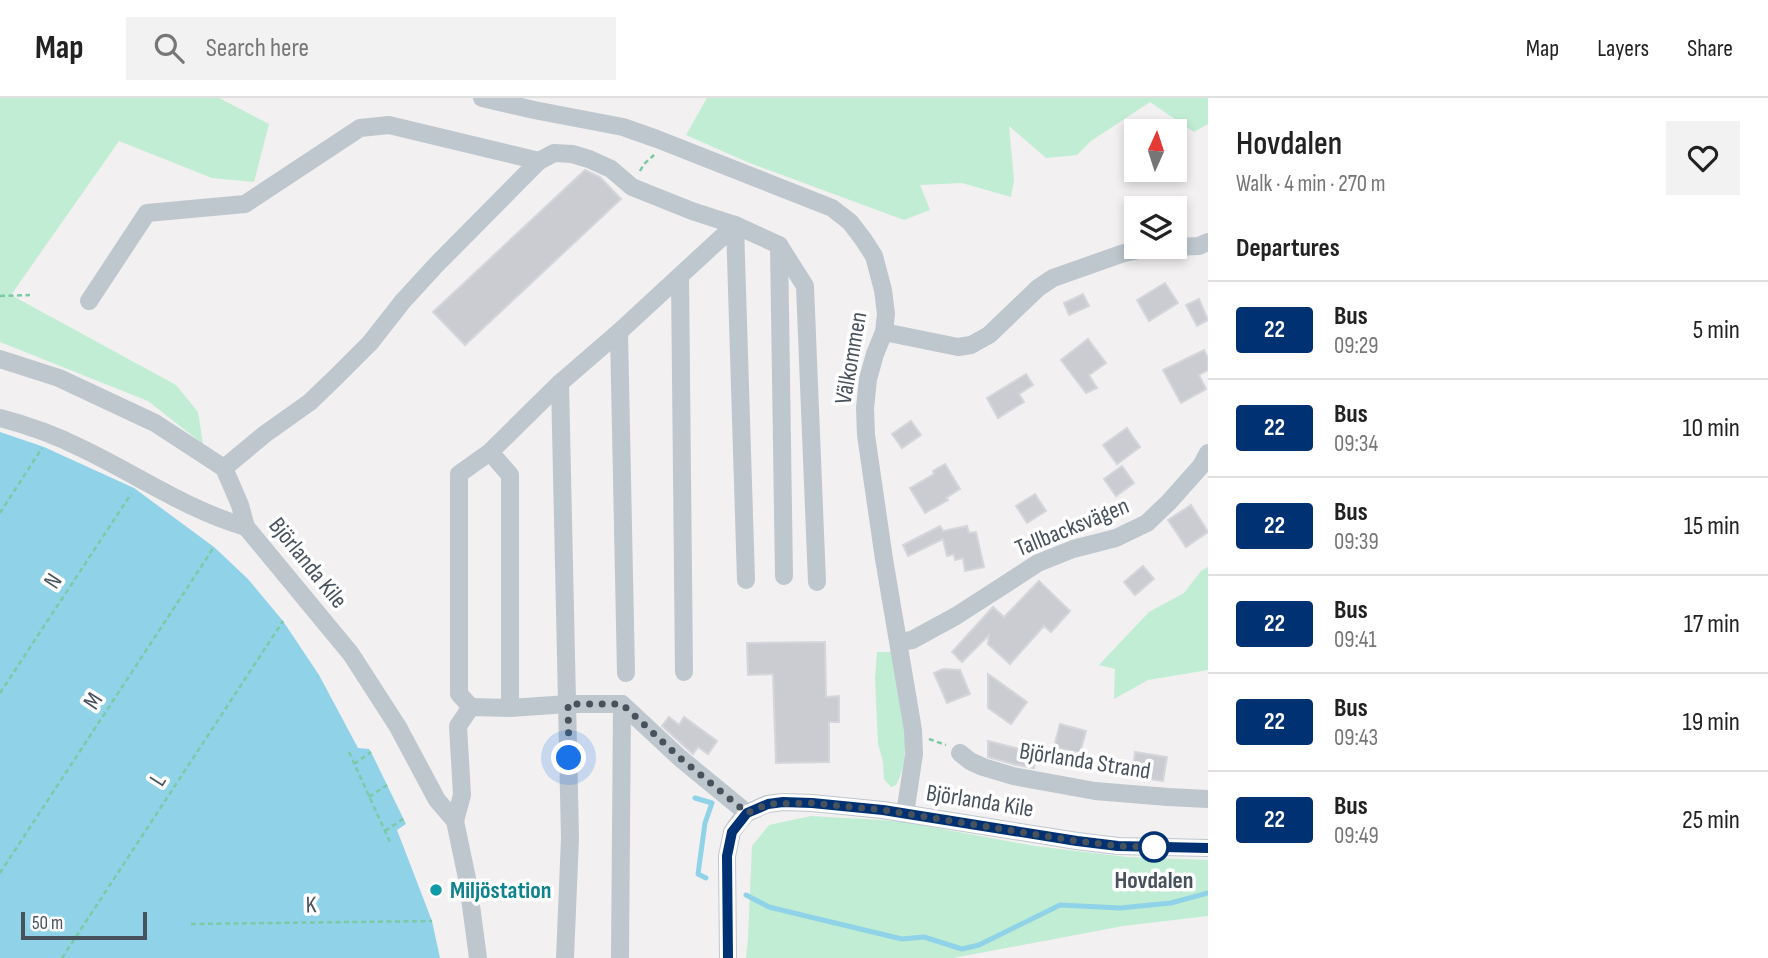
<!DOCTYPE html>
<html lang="en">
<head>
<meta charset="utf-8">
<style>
  :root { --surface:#fff; --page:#f2f2f2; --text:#222; --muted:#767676; --line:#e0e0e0 }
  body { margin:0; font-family:"Sofia Sans Condensed",sans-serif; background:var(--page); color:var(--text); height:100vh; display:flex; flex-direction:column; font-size:26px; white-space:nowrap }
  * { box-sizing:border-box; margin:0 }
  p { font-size:23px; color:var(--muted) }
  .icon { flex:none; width:38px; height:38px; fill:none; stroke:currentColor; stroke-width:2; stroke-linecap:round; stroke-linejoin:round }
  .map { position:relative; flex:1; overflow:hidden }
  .drawer { display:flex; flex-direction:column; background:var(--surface); width:560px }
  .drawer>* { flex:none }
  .badge { padding:0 14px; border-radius:5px; font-size:24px; line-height:46px }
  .needle { width:46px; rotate:3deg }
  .fabs { position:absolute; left:1124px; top:21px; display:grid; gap:14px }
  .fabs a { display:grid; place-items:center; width:63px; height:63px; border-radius:0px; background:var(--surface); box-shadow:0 4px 10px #0003; font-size:35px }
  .scale { position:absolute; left:21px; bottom:18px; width:126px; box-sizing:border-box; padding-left:7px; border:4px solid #48525c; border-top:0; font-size:19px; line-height:24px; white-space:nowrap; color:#48525c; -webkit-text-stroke:5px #fff; paint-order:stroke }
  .you { position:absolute; width:35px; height:35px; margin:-18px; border:5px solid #fff; border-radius:50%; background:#1a73e8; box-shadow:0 0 0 10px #1a73e833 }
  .map>.badge { position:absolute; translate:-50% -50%; box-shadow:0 0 0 4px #fff }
  h2 { padding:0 28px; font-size:26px; line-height:63px }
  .round { display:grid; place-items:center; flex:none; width:74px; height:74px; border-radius:0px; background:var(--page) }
  .overview { display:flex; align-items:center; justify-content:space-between; height:119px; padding:0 28px }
  h1 { font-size:33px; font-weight:600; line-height:52px }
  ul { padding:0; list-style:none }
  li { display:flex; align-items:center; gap:21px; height:98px; padding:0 28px; border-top:2px solid var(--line) }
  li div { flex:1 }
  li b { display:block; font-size:26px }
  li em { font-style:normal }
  li .badge { min-width:77px; font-weight:700; text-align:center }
  header { display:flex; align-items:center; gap:42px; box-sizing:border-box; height:98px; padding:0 35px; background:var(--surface); border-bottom:2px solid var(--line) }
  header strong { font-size:33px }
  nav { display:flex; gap:38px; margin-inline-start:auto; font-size:24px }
  .search { width:490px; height:63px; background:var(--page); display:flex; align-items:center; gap:18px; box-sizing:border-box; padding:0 24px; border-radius:0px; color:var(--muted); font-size:26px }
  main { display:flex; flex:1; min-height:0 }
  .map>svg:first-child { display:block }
  .green { fill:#c0edd3 }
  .water { fill:#90d3e8 }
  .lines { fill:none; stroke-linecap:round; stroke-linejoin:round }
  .stream { stroke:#90d3e8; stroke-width:5 }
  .building { fill:#caccd2; stroke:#d4d6db; stroke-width:2 }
  .path { stroke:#7acaa5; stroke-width:2.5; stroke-dasharray:5 3.5; stroke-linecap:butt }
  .minor { stroke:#bec6ce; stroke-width:18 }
  .line-casing { stroke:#fff; stroke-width:16 }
  .line { stroke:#003273; stroke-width:10 }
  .walk { stroke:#48525c; stroke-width:7; stroke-dasharray:0 12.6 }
  .stop-dot { fill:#fff; stroke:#003273; stroke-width:3.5 }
  .culture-dot { fill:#0f9aa8; stroke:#fff; stroke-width:2.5 }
  .labels { text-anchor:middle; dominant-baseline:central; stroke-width:7; stroke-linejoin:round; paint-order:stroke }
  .street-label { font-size:24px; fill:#48525c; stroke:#fff }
  .stop-label { font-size:24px; font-weight:bold; fill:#48525c; stroke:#fff }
  .culture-label { font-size:24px; font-weight:bold; fill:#0d838f; stroke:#fff; text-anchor:start }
</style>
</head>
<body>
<header>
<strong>Map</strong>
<div class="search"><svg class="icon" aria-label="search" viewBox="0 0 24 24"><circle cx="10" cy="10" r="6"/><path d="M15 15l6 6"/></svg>Search here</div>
<nav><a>Map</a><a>Layers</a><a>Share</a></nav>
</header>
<main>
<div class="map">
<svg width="1208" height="860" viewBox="0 0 1208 860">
  <rect width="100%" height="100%" fill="#f2f0f0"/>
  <g class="green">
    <path d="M0,0H219L269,26L254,84L212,80L119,43L11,197L176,287L198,314L203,346L148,303L0,244Z"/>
    <path d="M707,0H1208V26L1194,34L1150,4L1091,43L1077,57L1046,60L1009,28L1014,82L1011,99L962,85L920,87L930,112L904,122L747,64L686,37Z"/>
    <path d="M1208,469V572L1148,582L1114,601L1115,571L1099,567L1149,514L1184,495L1201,473Z"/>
    <path d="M877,554H893C899,590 915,654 896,687L891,689L884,681L883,664L878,646L875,580Z"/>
    <path d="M811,718L898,723L1035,748L1127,759L1208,762V818L1123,828L953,860H746L748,840L752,748L769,727Z"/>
  </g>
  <path class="water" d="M0,334L44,349L134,390L214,449L248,481L283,523L319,577L358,650L369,651L371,654L406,726L397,732L432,823L440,860H0Z"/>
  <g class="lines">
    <g class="stream">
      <path d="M695,700L712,705L705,725L698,776L706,780"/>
      <path d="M746,797L769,809L806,818L902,841L924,839L962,851L979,847L1060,807L1120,810L1171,805L1208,795"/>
    </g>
  </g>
  <g class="building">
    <path d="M585,72L600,79L621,101L465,247L433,214Z"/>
    <path d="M1165,185L1178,205L1149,223L1137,202Z"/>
    <path d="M1083,196L1089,208L1069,217L1064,205Z"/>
    <path d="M1199,201L1208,222L1197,228L1186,207Z"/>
    <path d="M1088,241L1106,265L1089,277L1097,290L1086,295L1061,262Z"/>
    <path d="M1204,252L1208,260V272L1199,277L1206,291L1181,305L1163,272Z"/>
    <path d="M1026,276L1033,287L1019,296L1024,304L998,320L987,300Z"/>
    <path d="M911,323L921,337L902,350L892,336Z"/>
    <path d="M1127,330L1140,349L1117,366L1103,347Z"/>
    <path d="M945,366L960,391L946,400L948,402L925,415L910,390L934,376L933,373Z"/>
    <path d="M1122,368L1134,385L1116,398L1104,381Z"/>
    <path d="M1035,396L1046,413L1027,425L1016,408Z"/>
    <path d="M1191,407L1208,434L1186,449L1168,422Z"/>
    <path d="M940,428L943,433L967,428L969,435L976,434L984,469L965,473L963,460L955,462L954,456L947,458L943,441L908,458L903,447Z"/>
    <path d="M1143,468L1154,481L1135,497L1124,484Z"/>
    <path d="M1039,483L1070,513L1051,534L1044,528L1010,566L988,546L989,537L962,564L952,554L993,509L1004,519Z"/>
    <path d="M825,544L826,599L839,598V624H829V664L776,665L773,576L748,577L747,545Z"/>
    <path d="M943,571L960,572L970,596L947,605L934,575Z"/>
    <path d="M988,576L1027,604L1011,626L988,610Z"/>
    <path d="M669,619L679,627L684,619L717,643L708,656L698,649L693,656L662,628Z"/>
    <path d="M1060,626L1086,633L1080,655L1054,649Z"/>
    <path d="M988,643L1036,655L1034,670L1016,667L988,659Z"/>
    <path d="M1135,654L1167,659L1163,683L1132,679Z"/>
  </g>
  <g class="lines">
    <g class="path">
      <path d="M640,73L644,66L654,57"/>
      <path d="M0,198L30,197"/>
      <path d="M0,415L42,350"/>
      <path d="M0,595L131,396"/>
      <path d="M929,641L946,647"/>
      <path d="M349,654L390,744"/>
      <path d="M354,666L371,654"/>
      <path d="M369,699L387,687"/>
      <path d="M385,733L403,721"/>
      <path d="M0,775L214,449"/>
      <path d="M191,826L432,823"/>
      <path d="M62,860L283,523"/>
    </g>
    <g class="minor">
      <path d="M482,0L534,12L623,29L657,41L832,110L850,124L863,141L874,158L883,192L886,216L884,234L875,256L868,281L865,310L866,337L884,461L913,632L914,656L905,716"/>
      <path d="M539,63L554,55L572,56L589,61L611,71L632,89L692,113L735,127L746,482"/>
      <path d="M779,147L805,188L817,484"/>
      <path d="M680,179L684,574"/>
      <path d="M89,203L147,115L245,106L360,30L389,27L539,63L436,167L403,203L370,245L337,278L310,304L265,336L224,370"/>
      <path d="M619,234L626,575"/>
      <path d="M884,234L958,249L971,247L989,237L1038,190L1053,180L1124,155L1148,150L1199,148L1208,144"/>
      <path d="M0,261L59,280L155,325L224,370L240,407L246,429"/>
      <path d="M560,285L570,740L565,860"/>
      <path d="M0,320C27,327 55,337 81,350C136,376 187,412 246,429L351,556L398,629L437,702L455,723L468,785L478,860"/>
      <path d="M490,354L510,377V610"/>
      <path d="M899,544L912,542L956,518L1038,465L1073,451L1116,440L1147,425L1169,404L1201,368L1208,355"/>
      <path d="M471,609L459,596V376L490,354L560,285L619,234L735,127L779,147L784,478"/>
      <path d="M960,655L970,663L983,669L1013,678L1095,693L1168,699L1208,701"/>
      <path d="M455,723L462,697L458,628L471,609L510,610L568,606H622L680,660L747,715"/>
      <path d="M620,860L622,606"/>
      <path d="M728,860L727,758L732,734L739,724L747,715L767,706L783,704L812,705L883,712L1077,743L1118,748L1208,750"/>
    </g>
  </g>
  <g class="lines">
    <g class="line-casing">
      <path id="line" d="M728,860L727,758L732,734L747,715L768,706L783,704L812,705L883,712L1077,743L1118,748L1208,750"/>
    </g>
    <use href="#line" class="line"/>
    <path class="walk" d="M569,660L568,606H622L680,660L747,715L768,706L812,705L883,712L1077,743L1118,748L1154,749"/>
  </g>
  <circle class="stop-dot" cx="1154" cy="749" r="14"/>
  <circle class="culture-dot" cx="436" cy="792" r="7"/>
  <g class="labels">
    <g class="street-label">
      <text transform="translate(851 260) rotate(-80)">Välkommen</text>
      <text transform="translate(1072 429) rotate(-22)">Tallbacksvägen</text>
      <text transform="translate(308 465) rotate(51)">Björlanda Kile</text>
      <text transform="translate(53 483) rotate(-57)">N</text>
      <text transform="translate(93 603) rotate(-57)">M</text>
      <text transform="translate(1085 663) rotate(9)">Björlanda Strand</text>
      <text transform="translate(158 682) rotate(-57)">L</text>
      <text transform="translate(980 703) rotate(9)">Björlanda Kile</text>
      <text transform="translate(311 807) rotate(-1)">K</text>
    </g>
    <g class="stop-label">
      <text x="1154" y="782">Hovdalen</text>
    </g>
    <g class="culture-label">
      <text x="450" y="792">Miljöstation</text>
    </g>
  </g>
</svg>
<div class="fabs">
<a><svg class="needle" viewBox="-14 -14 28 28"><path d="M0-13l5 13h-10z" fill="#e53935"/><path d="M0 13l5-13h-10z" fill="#767676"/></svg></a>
<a><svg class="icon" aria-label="layers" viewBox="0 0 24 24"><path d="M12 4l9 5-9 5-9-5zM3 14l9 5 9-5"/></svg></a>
</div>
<div class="scale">50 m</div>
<div class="you" style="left:569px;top:660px"></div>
</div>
<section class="drawer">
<div class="overview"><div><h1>Hovdalen</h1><p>Walk · 4 min · 270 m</p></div><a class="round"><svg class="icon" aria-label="heart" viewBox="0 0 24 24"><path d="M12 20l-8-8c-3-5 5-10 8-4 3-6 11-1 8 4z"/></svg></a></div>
<h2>Departures</h2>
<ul>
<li><span class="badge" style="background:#003273;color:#fff">22</span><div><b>Bus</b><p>09:29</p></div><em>5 min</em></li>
<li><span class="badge" style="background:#003273;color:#fff">22</span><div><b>Bus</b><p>09:34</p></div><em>10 min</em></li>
<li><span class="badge" style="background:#003273;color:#fff">22</span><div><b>Bus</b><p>09:39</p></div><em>15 min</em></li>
<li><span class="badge" style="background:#003273;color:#fff">22</span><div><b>Bus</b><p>09:41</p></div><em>17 min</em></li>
<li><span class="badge" style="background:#003273;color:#fff">22</span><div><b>Bus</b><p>09:43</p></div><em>19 min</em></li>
<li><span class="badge" style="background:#003273;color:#fff">22</span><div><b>Bus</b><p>09:49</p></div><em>25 min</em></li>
</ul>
</section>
</main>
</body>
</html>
